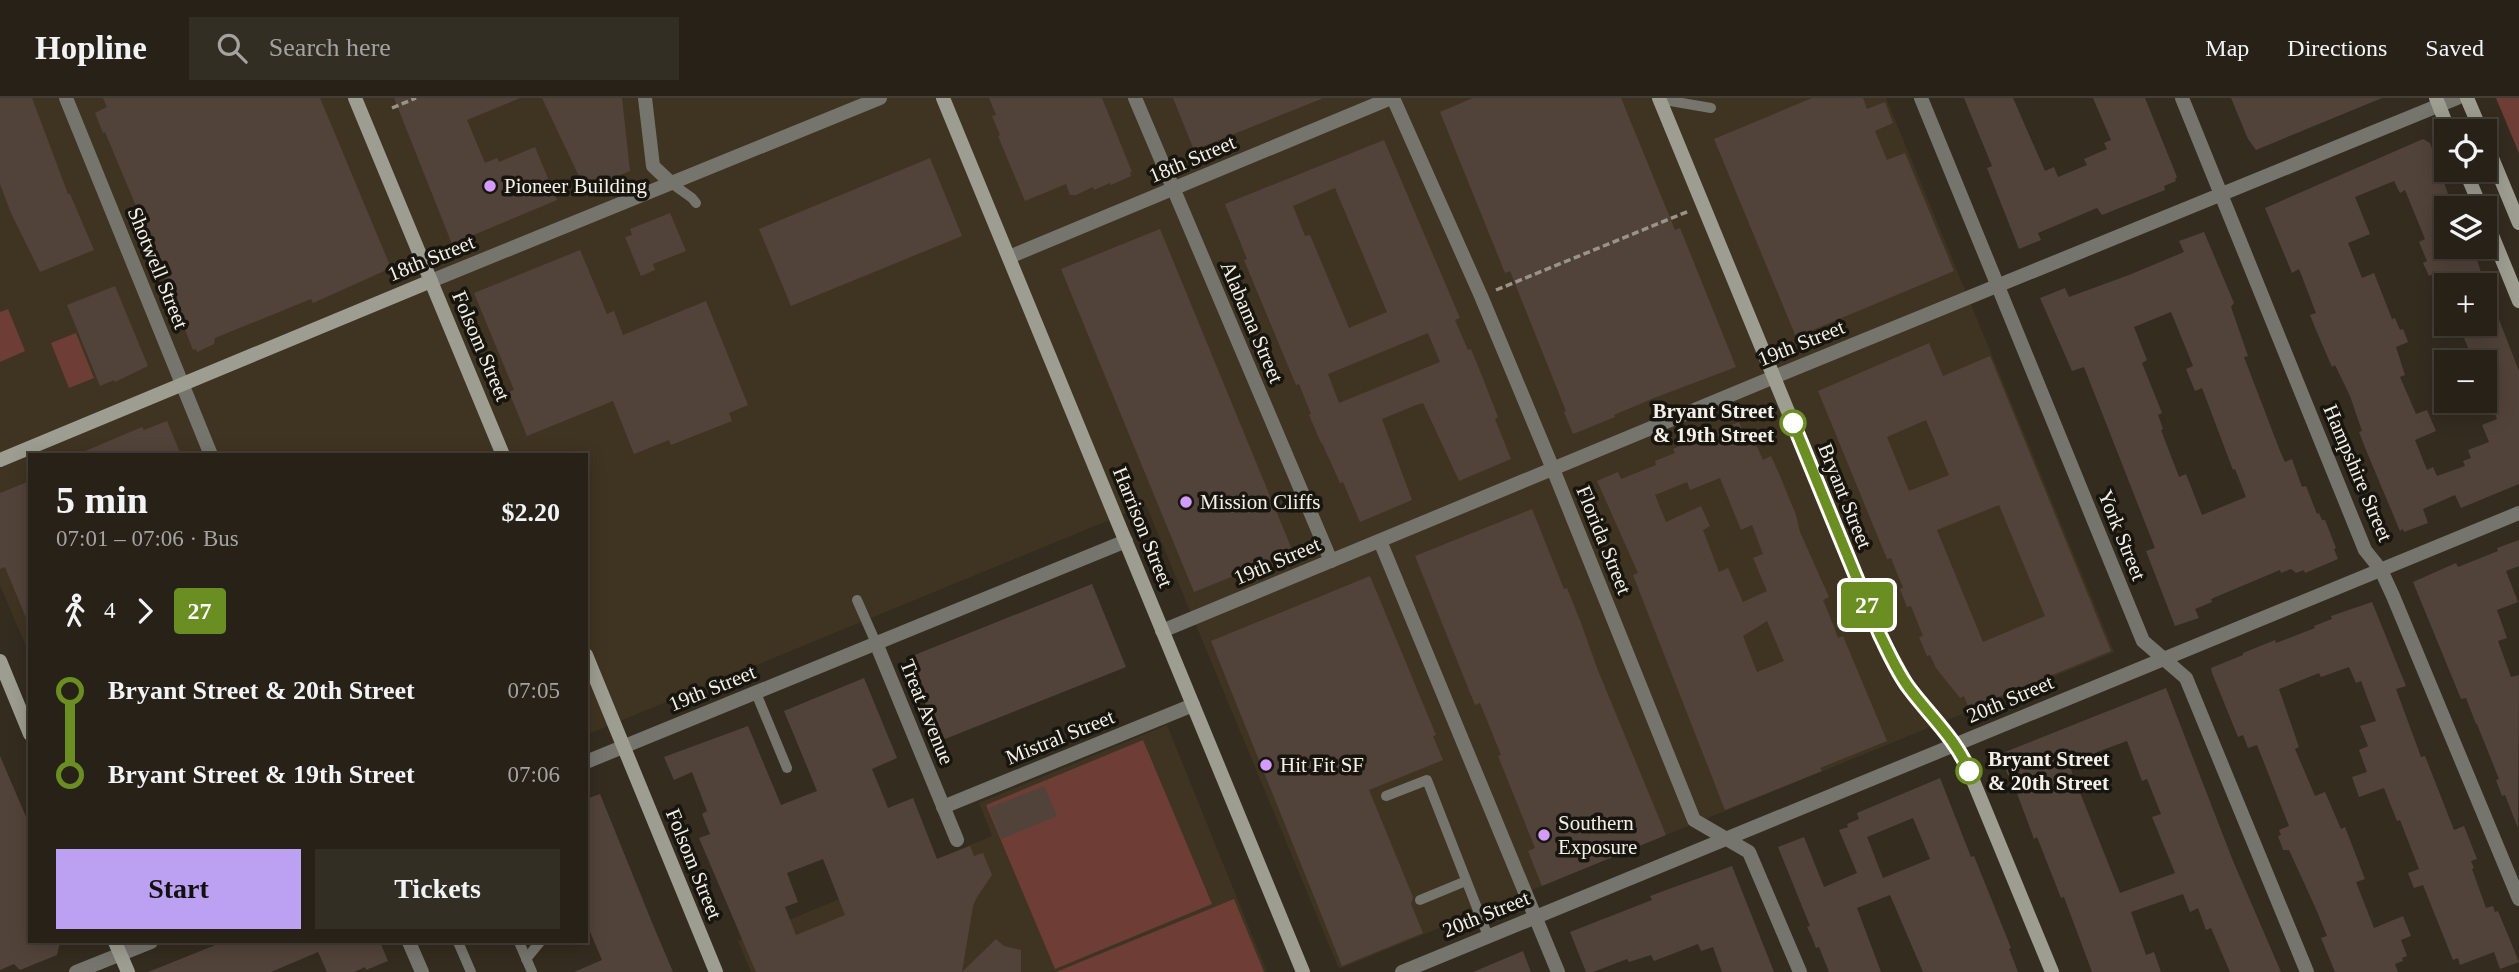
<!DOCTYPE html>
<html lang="en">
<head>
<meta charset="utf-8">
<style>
  :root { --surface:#272117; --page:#332e24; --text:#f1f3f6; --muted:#a4a3a1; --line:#433e36; --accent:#bca0f2 }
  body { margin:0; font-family:Georgia,serif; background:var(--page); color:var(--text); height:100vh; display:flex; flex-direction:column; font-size:26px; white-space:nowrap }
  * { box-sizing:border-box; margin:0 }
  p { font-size:23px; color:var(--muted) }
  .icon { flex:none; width:38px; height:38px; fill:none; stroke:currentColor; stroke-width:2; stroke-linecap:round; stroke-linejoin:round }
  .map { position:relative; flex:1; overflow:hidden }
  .sheet { position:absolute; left:28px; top:355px; width:560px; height:490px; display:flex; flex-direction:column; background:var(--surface); border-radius:0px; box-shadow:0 4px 18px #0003,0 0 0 2px var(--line) }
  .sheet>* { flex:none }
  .badge { padding:0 14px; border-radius:5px; font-size:24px; line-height:46px }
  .controls { position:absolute; left:2434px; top:21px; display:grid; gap:14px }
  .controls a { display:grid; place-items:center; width:63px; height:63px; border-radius:0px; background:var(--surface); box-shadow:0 4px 18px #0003,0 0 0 2px var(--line); font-size:35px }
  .map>.badge { position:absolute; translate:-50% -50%; box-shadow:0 0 0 4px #fff }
  .legs { display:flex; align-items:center; gap:10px; height:77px; padding:0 28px; font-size:23px }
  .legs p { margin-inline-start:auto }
  .head { display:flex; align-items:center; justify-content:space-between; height:119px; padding:0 28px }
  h1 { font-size:38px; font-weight:700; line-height:52px }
  .primary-button { display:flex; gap:14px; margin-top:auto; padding:14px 28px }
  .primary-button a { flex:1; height:80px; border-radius:0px; background:var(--accent); color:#111; font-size:28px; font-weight:700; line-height:80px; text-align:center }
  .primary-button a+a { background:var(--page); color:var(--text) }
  ul { padding:0 28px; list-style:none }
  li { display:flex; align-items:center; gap:24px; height:84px; font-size:26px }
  li i { display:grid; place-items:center; width:10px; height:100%; margin:0 9px; background:currentColor }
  li i::after { content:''; width:18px; height:18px; margin:-9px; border:5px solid; border-radius:50%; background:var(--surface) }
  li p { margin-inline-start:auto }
  li:first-child i { background:linear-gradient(#0000 50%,currentColor 0) }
  li:last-child i { background:linear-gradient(currentColor 50%,#0000 0) }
  header { display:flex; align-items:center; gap:42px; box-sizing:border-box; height:98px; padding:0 35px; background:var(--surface); border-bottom:2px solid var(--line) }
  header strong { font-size:33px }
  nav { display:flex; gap:38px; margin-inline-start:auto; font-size:24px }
  .search { width:490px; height:63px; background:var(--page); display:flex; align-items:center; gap:18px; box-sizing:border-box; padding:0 24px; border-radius:0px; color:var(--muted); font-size:26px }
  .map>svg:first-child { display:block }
  .built { fill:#3f3421 }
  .green { fill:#6d3d36 }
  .building { fill:#52433a; fill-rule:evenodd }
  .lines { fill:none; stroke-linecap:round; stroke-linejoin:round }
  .path { stroke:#999388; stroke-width:3.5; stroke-dasharray:7 3.5; stroke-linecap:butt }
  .lane { stroke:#75756d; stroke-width:10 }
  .street { stroke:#75756d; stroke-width:14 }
  .secondary { stroke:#9d9d91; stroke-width:14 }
  .line-1-casing { stroke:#fff; stroke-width:16 }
  .line-1 { stroke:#6b8e23; stroke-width:10 }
  .poi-dot { fill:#d39cfc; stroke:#18150f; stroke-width:2.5 }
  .stop-1-dot { fill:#fff; stroke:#6b8e23; stroke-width:3.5 }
  .labels { text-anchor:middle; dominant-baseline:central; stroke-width:7; stroke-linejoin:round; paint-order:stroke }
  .street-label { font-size:21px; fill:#f5f0e7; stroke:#18150f }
  .poi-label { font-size:21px; fill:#f5f0e7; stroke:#18150f; text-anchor:start }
  .stop-label { font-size:21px; font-weight:bold; fill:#f5f0e7; stroke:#18150f; text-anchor:end }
</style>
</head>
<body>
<header>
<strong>Hopline</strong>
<div class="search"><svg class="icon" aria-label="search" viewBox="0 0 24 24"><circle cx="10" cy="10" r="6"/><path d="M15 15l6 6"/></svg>Search here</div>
<nav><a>Map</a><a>Directions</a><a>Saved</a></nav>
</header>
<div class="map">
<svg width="2519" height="874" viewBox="0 0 2519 874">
  <rect width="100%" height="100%" fill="#342c1f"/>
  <g class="built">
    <path d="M0,0H1886L2114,554L1339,871L1146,407L586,637V357H30V558L0,487Z"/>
    <path d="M1167,627L1267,874H751L738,843L992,738L979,705Z"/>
  </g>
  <g class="green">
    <path d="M2496,0H2519V55Z"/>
    <path d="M8,211L25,253L0,264V214Z"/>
    <path d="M76,235L94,280L69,290L51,245Z"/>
    <path d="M1143,642L1212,806L1055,871L986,707Z"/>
    <path d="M1234,801L1264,874H1056Z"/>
  </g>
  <g class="building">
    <path d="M0,0H32L68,96H70L94,152L40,174L11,115L0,86Z"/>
    <path d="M103,0H320L391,170L313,205L311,201L215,240L214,246L197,254L196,251L193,252L146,132L105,34L103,35L95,15L107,9Z"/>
    <path d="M394,0H520L467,22L485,65L497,60L499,64L535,49L557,102L452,146Z"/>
    <path d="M542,0H622L630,73L585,91Z"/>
    <path d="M989,0H1102L1132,74H1130L1131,78L1111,87L1110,85L1094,92L1093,89L1076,97H1070L1066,86L1025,103L998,38L1000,37L992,18L996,17Z"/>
    <path d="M1173,0H1321V1L1194,52Z"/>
    <path d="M1473,0H1621L1675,132L1680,130L1736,269L1654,300L1614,317L1615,319L1573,336L1564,314L1566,313L1510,173L1505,175L1440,14Z"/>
    <path d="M1812,0H1863L1867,11L1885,4L1893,25L1875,33L1887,62L1905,55L1954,173L1796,239L1714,41Z"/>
    <path d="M1964,0H2013L2045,73L2054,69L2058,79L2087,67L2084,61L2107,51L2104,45L2111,42L2093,0H2145L2177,79L2175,81L2176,83L2164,88L2165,92L2102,117L2097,110L2038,135L2041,142L2019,151L1987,70L1992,68Z"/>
    <path d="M2231,0H2382L2256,52L2248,41Z"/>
    <path d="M2423,41L2430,45L2453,110H2446V149H2473L2485,187H2439L2433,176L2429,178L2423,165L2427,163L2419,144L2425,141L2405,92L2400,95L2394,83L2355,99L2370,136L2348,145L2362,180L2374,175L2392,221L2395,220L2400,232L2403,231L2408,244L2396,249L2405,277L2400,279L2416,316L2427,312L2436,333L2415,342L2427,372L2433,369L2437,378L2465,368L2463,363L2471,360L2468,352L2489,344L2482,327L2497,321L2485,290V264H2474L2458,226H2485L2486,188L2519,273V386L2461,410L2455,397L2423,411L2428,425L2404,434L2403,431L2400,433L2366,352L2359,334L2362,333L2350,298L2335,267L2332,269L2316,232L2310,217L2316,215L2299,171L2292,175L2265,110Z"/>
    <path d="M1384,42L1460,220L1455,222L1468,252L1471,251L1482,278L1498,319L1495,321L1511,361L1459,383L1423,305L1416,307L1382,321L1412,402L1360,424L1343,384L1340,385L1322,345H1321L1309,317L1311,316L1299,286L1296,287L1244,162L1247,161L1225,106ZM1335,90L1387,214L1349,230L1310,137L1305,138L1293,108ZM1428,235L1440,264L1339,305L1328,276Z"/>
    <path d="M930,60L962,138L791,208L759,131Z"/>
    <path d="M670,115L686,153L653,166L655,172L641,178L625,139L632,137L630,131Z"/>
    <path d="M1160,131L1293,454L1194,494L1061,171Z"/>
    <path d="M2204,134L2234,205L2231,209L2248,258L2244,259L2280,353L2285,364L2292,361L2302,389L2306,388L2317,416L2319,415L2322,422H2325L2336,450L2334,451L2338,461L2305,475L2304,472L2296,475L2291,471L2281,475L2280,472L2249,485L2211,501L2212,504L2195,511L2199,520L2175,528L2146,453L2155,450L2084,269L2072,273L2040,200L2065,190L2069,199L2129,177L2184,154L2179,143ZM2171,214L2193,268L2186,271L2195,293L2202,290L2233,372L2235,371L2246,399L2202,417L2186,376L2179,379L2161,332L2163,331L2158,317L2162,315L2142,265L2147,262L2134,229Z"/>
    <path d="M580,152L607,216L614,213L623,237L706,203L748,307L729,315L732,323L671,347L669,342L634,356L613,303L527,338L509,294L514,292L474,195Z"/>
    <path d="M115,188L148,268L115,284L114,282L100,288L67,207Z"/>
    <path d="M1929,245L1943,278L1990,258L2111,553L1969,611L1964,598L1960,600L1936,570L1930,557L1927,558L1919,539L1923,538L1911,508L1907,509L1900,491L1903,490L1891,460L1887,461L1818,293ZM1926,322L1949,377L1909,393L1887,339ZM1999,407L2045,518L1983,544L1937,432Z"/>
    <path d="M167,323L181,357H76L142,329L144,332Z"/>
    <path d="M1739,324L1748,347L1755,344L1763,362L1771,358L1780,378L1796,417L1800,434L1829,499L1823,502L1828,514L1838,540L1843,538L1887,643L1820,670L1822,673L1725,712L1633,477L1638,475L1597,383L1618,374L1621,381L1656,367L1655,363L1675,355L1673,351ZM1720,380L1741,432L1752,427L1763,456L1753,460L1767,493L1743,504L1728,470L1719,474L1703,432L1710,428L1701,408L1666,424L1655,397L1687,384L1690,392ZM1767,523L1784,563L1757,574L1743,538Z"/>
    <path d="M30,383V527H29L5,469L0,471V395Z"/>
    <path d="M1532,411L1564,491L1567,490L1581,525L1597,570L1666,737L1542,788L1528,753L1535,750L1498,658L1501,657L1480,605L1475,607L1415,458Z"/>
    <path d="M2519,442V468L2506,473L2518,504L2497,512L2507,540L2498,543L2511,579L2519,577L2518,730L2505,697L2502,698L2496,682L2499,681L2477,626H2476L2466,600L2461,601L2413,484L2456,465L2458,469L2498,453L2497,450Z"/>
    <path d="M1370,478L1436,637L1433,638L1443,662L1369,692L1413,799L1411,806L1423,835L1342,868L1211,543Z"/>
    <path d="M1092,486L1126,569L940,643L907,560Z"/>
    <path d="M2372,504L2406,588L2396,591L2421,659L2425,658L2454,732L2464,728L2477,761L2471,763L2474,770L2472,771L2486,810L2493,808L2495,814L2498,813L2519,864L2500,871L2494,854L2460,867L2458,860L2453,862L2423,787L2414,790L2408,775L2419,771L2400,722L2397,723L2384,690L2359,699L2352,679L2367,674L2359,652L2368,648L2360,628L2376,623L2361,583L2356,585L2349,569L2321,579L2319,575L2279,591L2299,649L2295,651L2315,698L2325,694L2341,731L2345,729L2365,781L2356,784L2374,830L2403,818L2411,838L2401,842L2407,858L2402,860L2403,863L2395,866L2398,874H2335L2321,840L2327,838L2316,811L2289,752H2283L2278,738L2281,737L2279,732L2289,728L2257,647L2248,650L2243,637L2238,639L2212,575L2211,570L2243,557V555L2275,542L2276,545L2315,530L2314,528L2332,521L2331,518Z"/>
    <path d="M864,580L897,660L872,671L888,710L913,700L937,761L970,748L974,758L983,755L992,777L977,799L973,808L962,874H756L699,740L710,736L702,716L707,713L692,674L674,682L664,659L748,628L781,707L817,693L784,613ZM823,761L845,817L796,837L785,809L798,804L787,775Z"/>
    <path d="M2166,590L2233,763L2281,874H2230L2211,830L2206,832L2198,810L2190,814L2183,796L2131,814L2146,857L2154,854L2161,874H2092L2064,799L2061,800L2037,739L2034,741L2011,679L2009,680L2000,656ZM2127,643L2142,683L2147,681L2161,716L2152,719L2175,775L2120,795L2071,672L2099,661L2097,654Z"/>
    <path d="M0,658L30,728V844H60L57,857L20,872L14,866L0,872Z"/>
    <path d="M1940,680L1971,759L1974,758L2011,850L2009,851L2018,874H1923L1890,797L1857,810L1881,874H1829L1819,849L1816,850L1811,837L1807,829L1810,828L1778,749L1804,739L1824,789L1857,775L1839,732L1848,729L1847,726L1859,721L1857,715ZM1913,720L1930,761L1883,780L1867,739Z"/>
    <path d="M1044,688L1057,718L1001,741L989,710Z"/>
    <path d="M600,696L653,827L673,874H574L602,862L586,824V701Z"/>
    <path d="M1732,768L1774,874H1722L1713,849L1701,853L1698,846L1654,863L1651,857L1629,864L1627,861L1593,874H1586L1570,834L1652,802L1650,798Z"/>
    <path d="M996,841L1004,848L1021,852V874H962Z"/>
    <path d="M223,844H380L388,863L366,872L365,869L354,874H327L318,854L271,874H148Z"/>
    <path d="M1523,853L1531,874H1473Z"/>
  </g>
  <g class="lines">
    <g class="path">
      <path d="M392,10L416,0"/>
      <path d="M1496,192L1689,113"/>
    </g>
    <g class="lane">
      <path d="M1659,1L1711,10"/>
      <path d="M671,85L692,100L696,105"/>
      <path d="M857,502L876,545"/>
      <path d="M756,595L787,670"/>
      <path d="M1386,698L1427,682L1488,838"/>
      <path d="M1420,802L1466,783"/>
      <path d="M458,844L471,874"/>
      <path d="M519,844L532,874"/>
      <path d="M526,861L540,844"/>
    </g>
    <g class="street">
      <path d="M66,0L211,357"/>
      <path d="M645,0L653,68L671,85"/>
      <path d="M1135,0L1331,463"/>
      <path d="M1393,0L1481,198L1553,371L1694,722L1749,754L1800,874"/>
      <path d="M1921,0L2143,543L2186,580L2307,874"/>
      <path d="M2182,0L2365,452L2381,472L2393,498L2519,801"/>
      <path d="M1009,159L1391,0"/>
      <path d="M431,183L880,0"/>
      <path d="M1380,443L1558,874"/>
      <path d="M1162,533L1774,279L2457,0"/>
      <path d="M876,545L957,742"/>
      <path d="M586,664L1126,443"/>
      <path d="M943,709L1193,607"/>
      <path d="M409,844L422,874"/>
      <path d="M76,874L151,844"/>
      <path d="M1402,874L2519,415"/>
    </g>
    <g class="secondary">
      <path d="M355,0L503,357"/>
      <path d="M943,0L1303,874"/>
      <path d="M1659,0L1880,537L1908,588L1939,625L1965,663L2052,874"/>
      <path d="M2436,0L2449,33"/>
      <path d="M2467,0L2481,33"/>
      <path d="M2485,43L2519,125"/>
      <path d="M2465,72L2481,110"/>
      <path d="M2485,120L2519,203"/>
      <path d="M0,362L431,183"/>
      <path d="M586,557L716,874"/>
      <path d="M0,563L30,636"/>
      <path d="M115,844L128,874"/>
    </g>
  </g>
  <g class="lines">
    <g class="line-1-casing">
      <path id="line-1" d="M1793,325L1880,537C1889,555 1897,574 1909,590C1929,617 1956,641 1969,673"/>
    </g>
    <use href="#line-1" class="line-1"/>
  </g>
  <g class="poi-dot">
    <circle cx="490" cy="88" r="7"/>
    <circle cx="1186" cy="404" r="7"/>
    <circle cx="1266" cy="667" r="7"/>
    <circle cx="1544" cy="737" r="7"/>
  </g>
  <g class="stop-1-dot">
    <circle cx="1793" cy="325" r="12"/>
    <circle cx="1969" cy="673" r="12"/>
  </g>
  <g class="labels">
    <g class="street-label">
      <text transform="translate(1192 61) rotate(-23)">18th Street</text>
      <text transform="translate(431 160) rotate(-22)">18th Street</text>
      <text transform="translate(158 170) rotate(68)">Shotwell Street</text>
      <text transform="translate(1252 224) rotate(67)">Alabama Street</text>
      <text transform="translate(1801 245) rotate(-22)">19th Street</text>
      <text transform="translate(481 248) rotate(67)">Folsom Street</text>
      <text transform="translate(2358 375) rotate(67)">Hampshire Street</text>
      <text transform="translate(1845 398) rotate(68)">Bryant Street</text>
      <text transform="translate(1143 429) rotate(68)">Harrison Street</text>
      <text transform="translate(2122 437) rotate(68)">York Street</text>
      <text transform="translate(1604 442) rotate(68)">Florida Street</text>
      <text transform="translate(1277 463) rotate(-23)">19th Street</text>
      <text transform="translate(712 590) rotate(-22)">19th Street</text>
      <text transform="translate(2010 601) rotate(-23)">20th Street</text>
      <text transform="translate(927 614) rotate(68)">Treat Avenue</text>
      <text transform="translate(1060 639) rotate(-22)">Mistral Street</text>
      <text transform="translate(694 766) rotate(68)">Folsom Street</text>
      <text transform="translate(1486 816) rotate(-22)">20th Street</text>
    </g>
    <g class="poi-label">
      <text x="504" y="88">Pioneer Building</text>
      <text x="1200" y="404">Mission Cliffs</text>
      <text x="1280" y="667">Hit Fit SF</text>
      <text x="1558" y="725">Southern<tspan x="1558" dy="24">Exposure</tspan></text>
    </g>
    <g class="stop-label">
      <text x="1774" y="313">Bryant Street<tspan x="1774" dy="24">&amp; 19th Street</tspan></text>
      <text x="1988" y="661" text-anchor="start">Bryant Street<tspan x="1988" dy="24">&amp; 20th Street</tspan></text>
    </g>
  </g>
</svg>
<div class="controls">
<a><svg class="icon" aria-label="locate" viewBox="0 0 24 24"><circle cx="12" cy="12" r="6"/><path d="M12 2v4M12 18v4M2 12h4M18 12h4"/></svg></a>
<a><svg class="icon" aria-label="layers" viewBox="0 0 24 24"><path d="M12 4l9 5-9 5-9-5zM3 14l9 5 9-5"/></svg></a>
<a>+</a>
<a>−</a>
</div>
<b class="badge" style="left:1867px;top:507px;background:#6b8e23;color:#fff">27</b>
<section class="sheet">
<div class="head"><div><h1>5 min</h1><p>07:01 – 07:06 · Bus</p></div><b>$2.20</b></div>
<div class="legs"><svg class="icon" aria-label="walk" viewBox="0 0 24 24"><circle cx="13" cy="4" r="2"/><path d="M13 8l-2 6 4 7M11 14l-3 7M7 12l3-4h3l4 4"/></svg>4<svg class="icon" aria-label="forward" viewBox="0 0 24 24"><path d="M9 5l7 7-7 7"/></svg><b class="badge" style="background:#6b8e23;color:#fff">27</b></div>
<ul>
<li><i style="color:#6b8e23"></i><b>Bryant Street &amp; 20th Street</b><p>07:05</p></li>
<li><i style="color:#6b8e23"></i><b>Bryant Street &amp; 19th Street</b><p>07:06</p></li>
</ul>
<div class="primary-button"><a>Start</a><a>Tickets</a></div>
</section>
</div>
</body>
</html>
